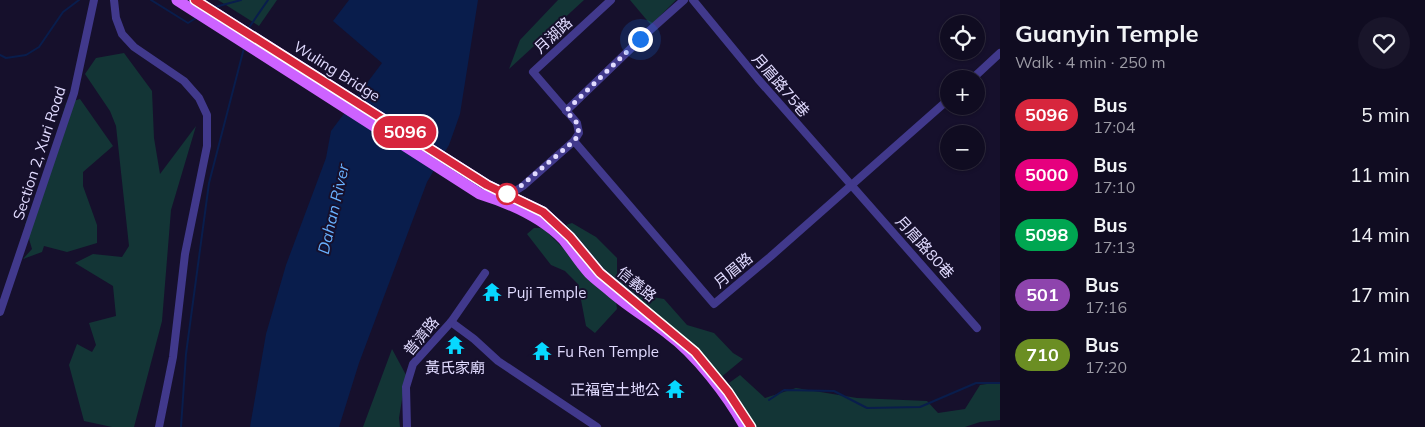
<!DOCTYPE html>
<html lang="en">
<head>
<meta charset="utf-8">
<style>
  :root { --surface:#100c21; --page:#19152a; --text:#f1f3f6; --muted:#9c9ba5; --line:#302c3f }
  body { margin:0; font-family:Mulish,"Noto Sans TC",sans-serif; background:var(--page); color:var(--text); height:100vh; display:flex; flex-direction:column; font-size:19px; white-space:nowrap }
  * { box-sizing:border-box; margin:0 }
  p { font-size:16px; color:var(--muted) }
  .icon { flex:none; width:28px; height:28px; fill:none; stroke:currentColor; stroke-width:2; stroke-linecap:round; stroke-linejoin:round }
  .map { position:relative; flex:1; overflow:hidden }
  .drawer { display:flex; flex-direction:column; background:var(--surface); width:425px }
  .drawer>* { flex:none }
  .badge { padding:0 10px; border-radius:16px; font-size:18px; line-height:32px }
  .fabs { position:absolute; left:940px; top:15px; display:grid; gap:10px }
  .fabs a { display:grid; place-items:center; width:45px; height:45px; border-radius:50%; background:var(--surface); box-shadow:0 1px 4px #0004,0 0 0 1px var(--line); font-size:25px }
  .you { position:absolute; width:25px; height:25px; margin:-12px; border:4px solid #fff; border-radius:50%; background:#1a73e8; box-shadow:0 0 0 8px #1a73e833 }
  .map>.badge { position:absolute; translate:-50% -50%; box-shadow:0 0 0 2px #fff }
  .round { display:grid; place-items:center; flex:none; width:52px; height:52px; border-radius:26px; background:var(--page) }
  .overview { display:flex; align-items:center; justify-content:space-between; height:85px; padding:0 15px }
  h1 { font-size:24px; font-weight:700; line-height:38px }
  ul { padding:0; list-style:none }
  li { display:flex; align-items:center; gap:15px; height:60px; padding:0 15px }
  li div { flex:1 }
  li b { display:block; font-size:19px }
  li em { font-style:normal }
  li .badge { min-width:55px; font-weight:700; text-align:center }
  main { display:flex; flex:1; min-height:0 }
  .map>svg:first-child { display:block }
  .green { fill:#133536 }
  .water { fill:#091d4c }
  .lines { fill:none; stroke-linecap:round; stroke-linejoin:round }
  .stream { stroke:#091d4c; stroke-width:2 }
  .minor { stroke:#41398c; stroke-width:8 }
  .primary { stroke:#cd62ff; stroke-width:11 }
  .line-casing { stroke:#fff; stroke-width:11 }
  .line { stroke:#d7263d; stroke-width:8 }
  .walk { stroke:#e1dbff; stroke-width:5; stroke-dasharray:0 9 }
  .stop-dot { fill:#fff; stroke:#d7263d; stroke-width:2.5 }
  .labels { text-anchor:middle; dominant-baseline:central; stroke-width:4; stroke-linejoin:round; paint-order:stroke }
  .street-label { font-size:15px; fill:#e1dbff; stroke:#16102c }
  .poi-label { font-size:15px; fill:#e1dbff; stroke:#16102c; text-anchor:start }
  .water-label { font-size:16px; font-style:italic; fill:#69b1ff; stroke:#16102c }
</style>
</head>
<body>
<main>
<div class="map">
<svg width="1000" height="427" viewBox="0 0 1000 427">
  <rect width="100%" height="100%" fill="#16102c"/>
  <g class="green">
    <path d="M218,0H277L259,26Z"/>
    <path d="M558,0H584L509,69L520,40Z"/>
    <path d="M630,0H676L651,25Z"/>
    <path d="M124,53L152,91L154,138L160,174L196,126L171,210L162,321L134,427H112L84,421L69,365L77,344L92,352L96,345L89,323L116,316L113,286L75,263L93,254L122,257L129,246L116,126L110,111L85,74L96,58Z"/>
    <path d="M80,99L113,146L83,172V186L97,225V243L67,252L44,246L42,252L23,259L32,249L25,225L50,158L66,103Z"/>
    <path d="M572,223L596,237L617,258V275L640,295L664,299L687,325L714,333L733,353L743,359L720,378C713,369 706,359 697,351C654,312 595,277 566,225Z"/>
    <path d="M534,228H543L616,301L617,309L595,333L586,326L578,284L565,271L551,265L527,234Z"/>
    <path d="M392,349L406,375L399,418L400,427H363Z"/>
    <path d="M740,375L765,398L796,388L857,398L927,401L938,413L965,409L980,385L1000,382V420L980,422L965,427H757L729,383Z"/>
  </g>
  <path class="water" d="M349,0H478L460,114L449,145L427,182L359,363L339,427H250L266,334L286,265L326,158L331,131L382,63L333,21Z"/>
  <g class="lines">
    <g class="stream">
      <path d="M151,0L188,23L196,18"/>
      <path d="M215,7L241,0"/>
      <path d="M248,29L268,0"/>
      <path d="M0,55L6,58L26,55L39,47L63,12L79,0"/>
      <path d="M769,400L784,390L834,391L867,408L920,407L976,383H1000"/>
      <path d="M181,427L186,354L209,183L244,48"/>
    </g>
    <g class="minor">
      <path d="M114,0L116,18L122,34L134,47L184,81L199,98L207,115V146L185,254L173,357L159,427"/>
      <path d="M693,0L758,79L977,328"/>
      <path d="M972,79L1000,53"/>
      <path d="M566,111L648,32L684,0"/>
      <path d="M574,141L579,133L577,123L533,72L611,0"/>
      <path d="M506,197L523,186L574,141L714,304L770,257L949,99"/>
      <path d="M0,312L74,93L94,0"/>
      <path d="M451,322L474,339L498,361L597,427"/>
      <path d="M407,427L406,387L413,364L451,322L485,273"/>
    </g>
    <g class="primary">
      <path d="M177,0L480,194C509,203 541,217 563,239C572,250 579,262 589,273C595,279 602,284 609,290C627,306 648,318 667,333C696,354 728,396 745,427"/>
      <path d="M195,0L487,185L543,212L570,237L600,273L635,302"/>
    </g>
  </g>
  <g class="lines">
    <g class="line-casing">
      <path id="line" d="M195,0L487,185L543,212L570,237L600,273L695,352L728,392L751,427"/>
    </g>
    <use href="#line" class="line"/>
    <path class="walk" d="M507,194L510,195L574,141L579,134L577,123L566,111L640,39"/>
  </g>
  <defs>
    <g id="temple-bare" transform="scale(1.5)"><path d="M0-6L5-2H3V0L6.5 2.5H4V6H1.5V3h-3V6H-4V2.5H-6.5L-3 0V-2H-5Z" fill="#07d8ff" stroke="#16102c" stroke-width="2.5" paint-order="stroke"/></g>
  </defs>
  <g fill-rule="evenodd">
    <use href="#temple-bare" x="492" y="292"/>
    <use href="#temple-bare" x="455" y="345"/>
    <use href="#temple-bare" x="542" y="351"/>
    <use href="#temple-bare" x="675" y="389"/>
  </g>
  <circle class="stop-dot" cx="507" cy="194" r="10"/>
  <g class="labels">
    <g class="street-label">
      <text transform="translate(553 35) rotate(-43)">月湖路</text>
      <text transform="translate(337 71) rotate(32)">Wuling Bridge</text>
      <text transform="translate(781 85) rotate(49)">月眉路75巷</text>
      <text transform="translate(39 153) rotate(-72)">Section 2, Xuri Road</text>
      <text transform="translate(925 247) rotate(48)">月眉路80巷</text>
      <text transform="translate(733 270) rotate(-40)">月眉路</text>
      <text transform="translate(637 284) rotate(39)">信義路</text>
      <text transform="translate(421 336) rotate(-50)">普濟路</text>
    </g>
    <g class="poi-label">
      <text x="507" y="292">Puji Temple</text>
      <text x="557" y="351">Fu Ren Temple</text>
      <text x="455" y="367" text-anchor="middle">黃氏家廟</text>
      <text x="660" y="389" text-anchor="end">正福宮土地公</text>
    </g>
    <g class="water-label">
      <text transform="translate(333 209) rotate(-77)">Dahan River</text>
    </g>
  </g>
</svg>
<div class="fabs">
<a><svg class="icon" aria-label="locate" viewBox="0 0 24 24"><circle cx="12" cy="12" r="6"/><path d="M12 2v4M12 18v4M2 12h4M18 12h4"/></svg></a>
<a>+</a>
<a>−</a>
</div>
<div class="you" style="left:640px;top:39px"></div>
<b class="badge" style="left:405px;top:132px;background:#d7263d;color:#fff">5096</b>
</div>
<section class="drawer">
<div class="overview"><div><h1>Guanyin Temple</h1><p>Walk · 4 min · 250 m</p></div><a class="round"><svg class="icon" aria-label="heart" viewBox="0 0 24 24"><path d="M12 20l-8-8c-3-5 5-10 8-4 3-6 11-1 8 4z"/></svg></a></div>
<ul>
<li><span class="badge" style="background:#d7263d;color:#fff">5096</span><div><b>Bus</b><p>17:04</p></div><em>5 min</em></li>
<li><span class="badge" style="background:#e6007e;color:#fff">5000</span><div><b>Bus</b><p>17:10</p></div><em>11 min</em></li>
<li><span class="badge" style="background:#00a651;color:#fff">5098</span><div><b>Bus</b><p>17:13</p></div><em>14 min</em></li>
<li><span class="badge" style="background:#8e44ad;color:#fff">501</span><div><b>Bus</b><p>17:16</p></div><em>17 min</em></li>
<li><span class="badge" style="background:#6b8e23;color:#fff">710</span><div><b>Bus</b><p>17:20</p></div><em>21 min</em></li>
</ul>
</section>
</main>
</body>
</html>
